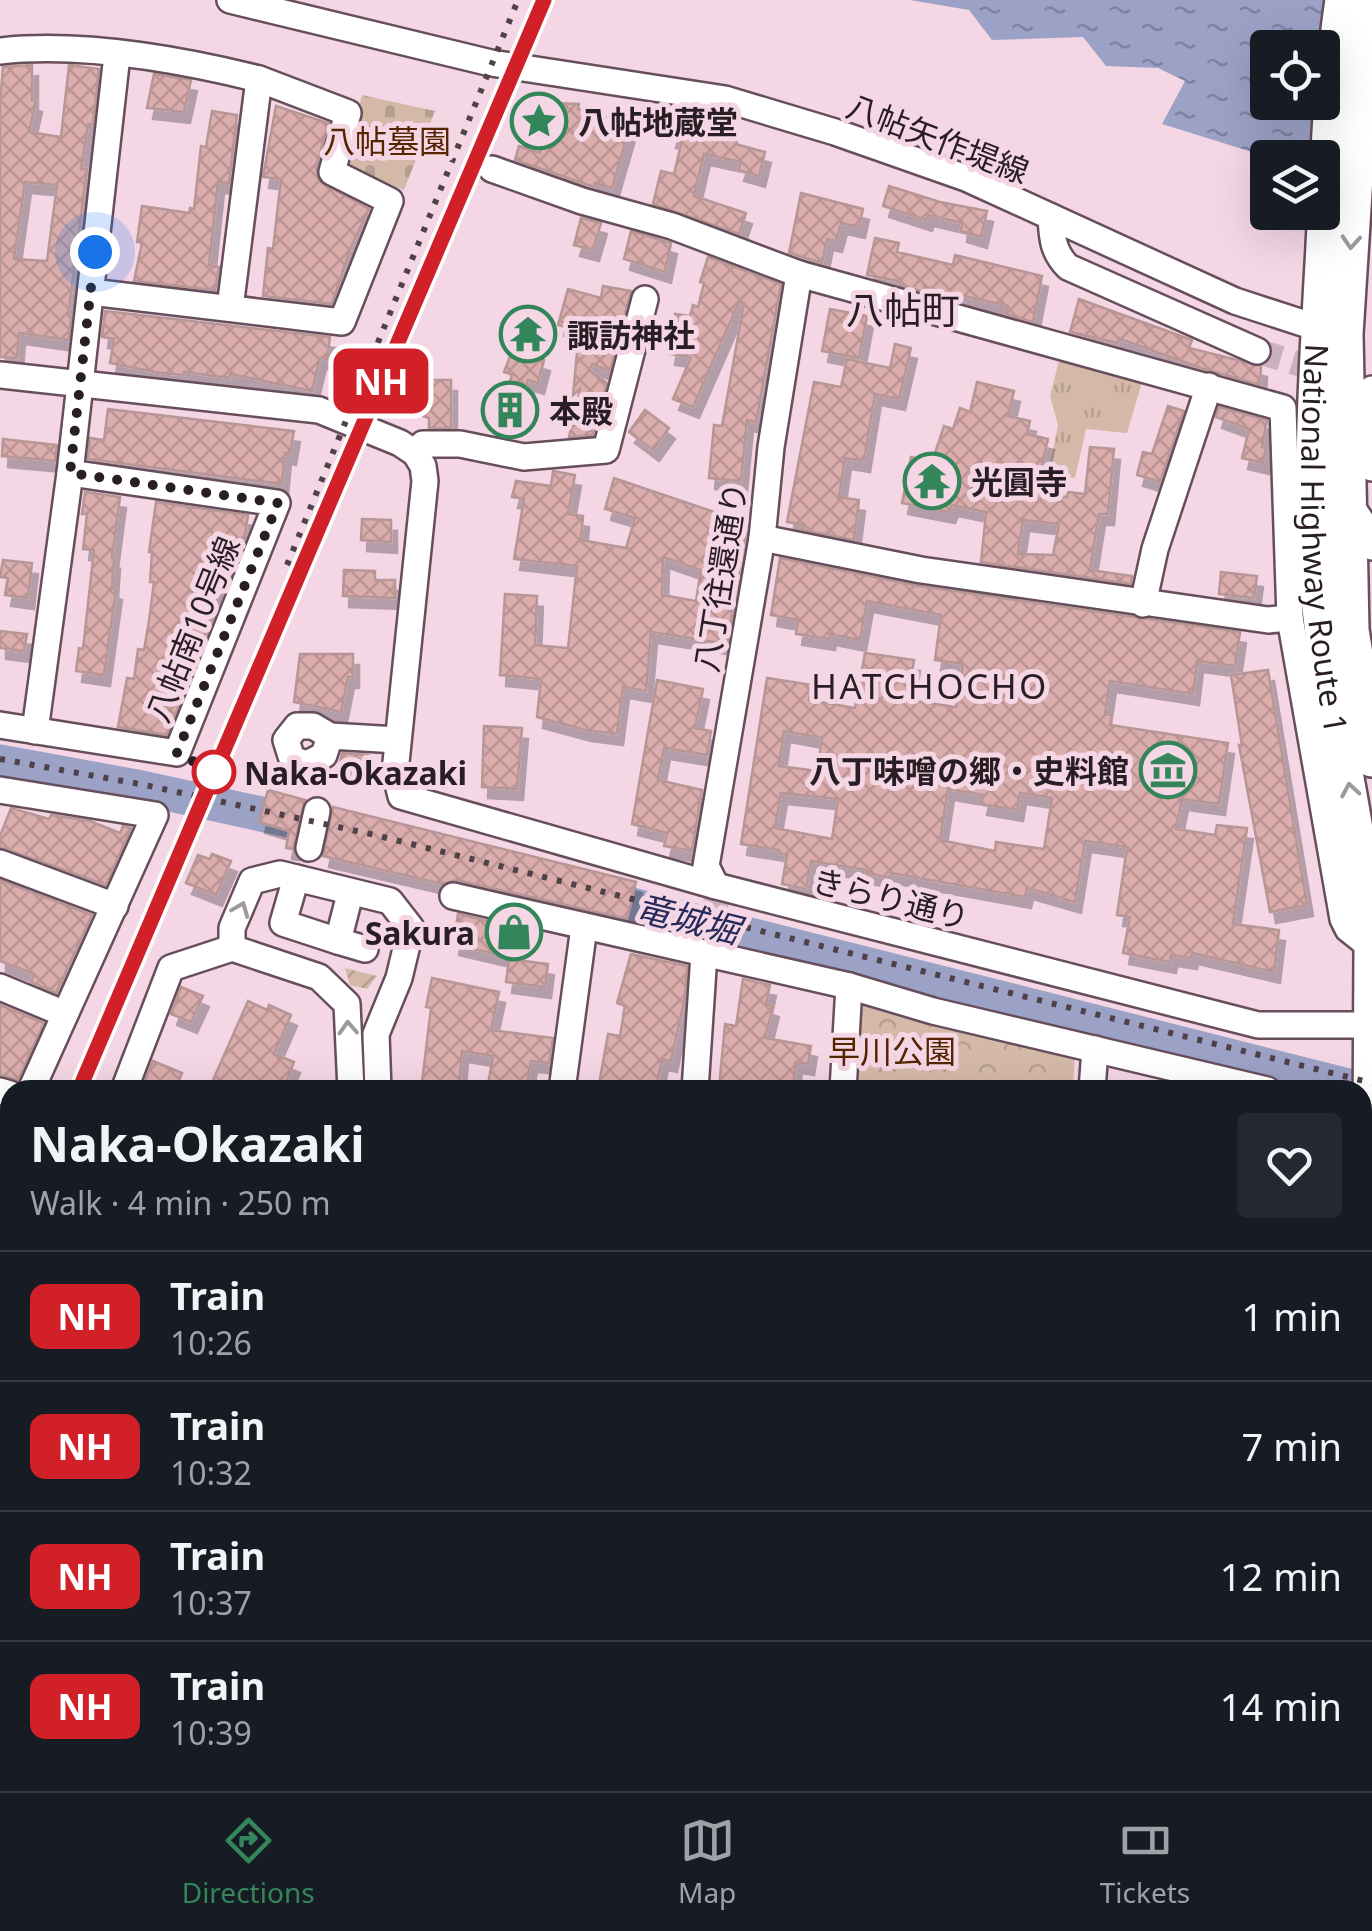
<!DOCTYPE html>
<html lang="en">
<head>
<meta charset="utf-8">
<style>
  :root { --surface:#171b24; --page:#242831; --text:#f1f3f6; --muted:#9ea1a6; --line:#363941; --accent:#338659 }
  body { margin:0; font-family:"Noto Sans","Noto Sans JP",sans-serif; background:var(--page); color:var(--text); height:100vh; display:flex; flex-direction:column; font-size:38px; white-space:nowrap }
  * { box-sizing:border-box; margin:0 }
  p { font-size:32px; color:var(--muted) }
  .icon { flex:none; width:55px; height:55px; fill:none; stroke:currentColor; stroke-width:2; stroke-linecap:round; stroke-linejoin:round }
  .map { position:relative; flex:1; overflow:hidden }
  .details { position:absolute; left:0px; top:1080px; width:1372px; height:712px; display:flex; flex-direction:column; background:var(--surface); border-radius:30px 30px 0 0; box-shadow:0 10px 40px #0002 }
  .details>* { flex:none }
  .badge { padding:0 20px; border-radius:15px; font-size:35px; line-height:65px }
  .tools { position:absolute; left:1250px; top:30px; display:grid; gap:20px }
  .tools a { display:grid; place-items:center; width:90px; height:90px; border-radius:10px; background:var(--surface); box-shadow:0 10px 40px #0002; font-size:50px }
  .you { position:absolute; width:50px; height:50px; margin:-25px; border:8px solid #fff; border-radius:50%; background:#1a73e8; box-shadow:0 0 0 15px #1a73e833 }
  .map>.badge { position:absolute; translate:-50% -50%; box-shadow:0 0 0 5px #fff }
  .round { display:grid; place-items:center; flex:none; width:105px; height:105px; border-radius:10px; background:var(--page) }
  .summary { display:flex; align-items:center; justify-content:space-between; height:170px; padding:0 30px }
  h1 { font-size:48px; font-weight:700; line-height:75px }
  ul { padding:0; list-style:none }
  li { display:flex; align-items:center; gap:30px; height:130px; padding:0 30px; border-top:2px solid var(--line) }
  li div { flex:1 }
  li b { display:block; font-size:38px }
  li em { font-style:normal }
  li .badge { min-width:110px; font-weight:700; text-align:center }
  .tabs { display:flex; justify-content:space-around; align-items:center; height:140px; border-top:2px solid var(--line); background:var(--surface); font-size:28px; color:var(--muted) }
  .tabs a { display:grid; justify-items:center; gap:5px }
  .tabs .on { color:var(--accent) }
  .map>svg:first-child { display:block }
  .grass { fill:url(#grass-tufts) }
  .cemetery { fill:url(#cemetery-stones) }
  .park { fill:url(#park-crowns) }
  .garden { fill:url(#garden-furrows) }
  .water { fill:url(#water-ripples); fill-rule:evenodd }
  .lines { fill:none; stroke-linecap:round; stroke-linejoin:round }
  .river { stroke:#9ba2c6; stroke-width:35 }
  .building { fill:url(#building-cross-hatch); stroke:#b79696; stroke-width:2.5; fill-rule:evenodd; filter:url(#shadow) }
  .minor-tunnel { stroke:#cbb1be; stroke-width:25; stroke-dasharray:25 12; stroke-linecap:butt }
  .minor-casing { stroke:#674e5c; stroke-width:30 }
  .highway-casing { stroke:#674e5c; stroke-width:40 }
  .minor { stroke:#fff; stroke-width:25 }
  .highway { stroke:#fff; stroke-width:35 }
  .rail { stroke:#4f4148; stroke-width:6; stroke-dasharray:5 10; stroke-linecap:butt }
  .oneway { stroke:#9e9a9c }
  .line-casing { stroke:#fff; stroke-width:22 }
  .line { stroke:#d12027; stroke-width:15 }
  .walk { stroke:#281e23; stroke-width:10; stroke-dasharray:0 18 }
  .stop-dot { fill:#fff; stroke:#d12027; stroke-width:5 }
  .labels { text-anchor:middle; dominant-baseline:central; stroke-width:10; stroke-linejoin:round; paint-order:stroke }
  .poi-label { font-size:32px; font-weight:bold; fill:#281e23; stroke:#f4d6e5; text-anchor:start }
  .street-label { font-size:32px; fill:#281e23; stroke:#f4d6e5 }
  .park-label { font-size:32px; fill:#542500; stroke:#f4d6e5 }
  .stop-label { font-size:32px; font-weight:bold; fill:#281e23; stroke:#f4d6e5; text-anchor:start }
  .neighbourhood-label { font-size:35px; letter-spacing:2.5px; fill:#281e23; stroke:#f4d6e5 }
  .water-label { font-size:35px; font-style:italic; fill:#262b5a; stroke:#f4d6e5 }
  .quarter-label { font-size:38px; fill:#281e23; stroke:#f4d6e5 }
</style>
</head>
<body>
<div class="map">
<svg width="1372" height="1791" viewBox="0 0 1372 1791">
  <defs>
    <pattern id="grass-tufts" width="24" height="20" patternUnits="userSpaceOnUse" patternTransform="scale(2.5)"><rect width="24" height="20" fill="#d5b9a8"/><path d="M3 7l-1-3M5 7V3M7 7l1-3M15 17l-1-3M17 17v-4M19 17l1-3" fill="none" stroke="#b79f90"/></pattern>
    <pattern id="cemetery-stones" width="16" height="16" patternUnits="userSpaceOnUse" patternTransform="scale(2.5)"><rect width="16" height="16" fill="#d5b9a8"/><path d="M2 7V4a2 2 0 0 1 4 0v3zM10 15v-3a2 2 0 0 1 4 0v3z" fill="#b79f90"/></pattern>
    <pattern id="park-crowns" width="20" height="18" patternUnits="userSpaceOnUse" patternTransform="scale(2.5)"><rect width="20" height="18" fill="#d5b9a8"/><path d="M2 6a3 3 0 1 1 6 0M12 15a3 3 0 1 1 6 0" fill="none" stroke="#b79f90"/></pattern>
    <pattern id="garden-furrows" width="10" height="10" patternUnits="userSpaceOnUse" patternTransform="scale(2.5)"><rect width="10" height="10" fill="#d5b9a8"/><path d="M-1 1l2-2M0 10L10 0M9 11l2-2" fill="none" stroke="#b79f90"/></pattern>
    <pattern id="water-ripples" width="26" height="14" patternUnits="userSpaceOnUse" patternTransform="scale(2.5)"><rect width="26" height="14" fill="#9ba2c6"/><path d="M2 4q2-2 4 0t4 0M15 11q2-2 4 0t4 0" fill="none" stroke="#7e83a0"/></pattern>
    <pattern id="building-cross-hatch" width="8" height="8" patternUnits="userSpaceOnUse" patternTransform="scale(2.5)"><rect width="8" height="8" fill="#dbadac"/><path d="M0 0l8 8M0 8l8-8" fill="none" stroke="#bc9494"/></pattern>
    <filter id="shadow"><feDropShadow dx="6" dy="11" stdDeviation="0" flood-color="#0004"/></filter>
  </defs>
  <rect width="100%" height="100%" fill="#f4d6e5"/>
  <path class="grass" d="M1060,357L1143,379L1127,433L1086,429L1075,478L1048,474L1058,425L1050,396Z"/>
  <path class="cemetery" d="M362,95L435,111L404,190L345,165Z"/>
  <path class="park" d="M852,999L1075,1052L1073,1090H848Z"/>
  <path class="garden" d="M345,968L377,976L367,989L350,985Z"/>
  <path class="water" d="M910,0H1372V190L1323,175L1322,158L1268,157L1162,124L1185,81L1158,68L1106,66L1083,37L992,40L969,10ZM1268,48H1322V102H1268Z"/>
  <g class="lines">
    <g class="river">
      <path d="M0,762L142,788L348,833"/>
      <path d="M588,894L1372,1092"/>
    </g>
  </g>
  <g class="building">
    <path d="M32,65V100L36,101L29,132L61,137L69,65L99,69L93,125L88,124L81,169H87L68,316L71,317L69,340L19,333L17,358L0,357V102L3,67ZM25,182L57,185L47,261L14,259Z"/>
    <path d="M154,74L191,80L184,112L147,108Z"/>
    <path d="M552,103L579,104L578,109L631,123L612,188L595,183L594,187L515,160L519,146L540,153Z"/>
    <path d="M276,106L328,123L316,168L319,181L369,209L351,247L332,304L263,296L268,248L273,249L281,179L263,177Z"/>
    <path d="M212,111L237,115L229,183L218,182L209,265L219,267L215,290L134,281L142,243L137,242L142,206L189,213L190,208L194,209L201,146L206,147Z"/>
    <path d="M674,122L710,130L709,134L737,140L736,144L765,152L759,176L738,170L741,162L704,154L694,196L746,213L739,234L653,204L661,171L674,174L682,140L670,137Z"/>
    <path d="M889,186L940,202L987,211L981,237L961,231L962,223L928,215L926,220L883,206Z"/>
    <path d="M801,193L863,209L859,227L841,223L836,241L827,239L822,263L789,253Z"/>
    <path d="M581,218L601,223L593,250L574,245Z"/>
    <path d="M631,231L671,243L665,272L624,259Z"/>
    <path d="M875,238L899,243L897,252L953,265L955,255L1042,276L1033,322L1006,314L1008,306L924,287V292L899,285V281L867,275Z"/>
    <path d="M708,257L781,284L756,422L747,420L741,481L709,478L714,425L722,426L744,303L739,302L693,407L673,399L691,357L669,354L675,314L690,316L693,305L698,307L704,283L700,282Z"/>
    <path d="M603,286L631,291L610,371L592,364L589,370L607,383L593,435L569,437L580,389L573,395L579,331L558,325L568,289L601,298Z"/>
    <path d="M1079,299L1192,340L1189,348L1261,366L1260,385L1201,368L1120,339L1118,343L1070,332Z"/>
    <path d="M830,309L867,316L859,358L822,351Z"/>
    <path d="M105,311L330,337L327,359L320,358L312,391L230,374V378L184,372V375L160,373L110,363L114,339L102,337Z"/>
    <path d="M895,344L911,348L899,399L875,394L864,461L845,458L839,497L859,500L854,540L803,530L804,525L787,522L814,382L841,387L847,359L890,368Z"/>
    <path d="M512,351L544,360L538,383L528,380L515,423L498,419L512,375L504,372Z"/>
    <path d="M424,380H451V428H429V418L423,416Z"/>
    <path d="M977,382L1014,391L1008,416L1030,421L1027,434L1048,439L1036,492L1067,497L1068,492L1085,494L1090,447L1114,449L1108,514H1099L1090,570L1132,576L1131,584L981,562L986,512L952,505L949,512L902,503L911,457L932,462L944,426L953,429L960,408L970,412ZM1023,520L1059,524L1053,555L1018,554Z"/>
    <path d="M1168,406L1184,411L1160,482L1137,475L1143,452L1152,454Z"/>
    <path d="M1219,407L1267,420L1262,447L1266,448L1263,463L1242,458L1249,429L1216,417Z"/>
    <path d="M108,409L294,431L290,454L285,453L282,484L88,459L90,438L104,440Z"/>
    <path d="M645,410L669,428L653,450L629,432Z"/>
    <path d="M3,439L57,445L55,461L2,456Z"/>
    <path d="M553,471L575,475L568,514L583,516L581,540L626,548L635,518L605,509L614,478L747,523L727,644L651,632L646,691L623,687L617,734L585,730L537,717L541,679L500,675L505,594L537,596L535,645L568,648L577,566L514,559L524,499L512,497L516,481L551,486ZM663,557L701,570L696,601L662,595Z"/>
    <path d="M85,492L120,497L112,558H114L112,588L116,589L104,675L76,671L79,648L83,649L94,550L83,549L87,514H82Z"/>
    <path d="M156,502L248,515L244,542L234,565H226L223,591L217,590L213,619L209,621L201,650H194L190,677L167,735L118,727L127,678L134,679L138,649L144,650L149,621L154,582H150L152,552H149Z"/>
    <path d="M362,519L391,520V542L361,540Z"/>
    <path d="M780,558L919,586L1240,632L1235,666L1197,661L1193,694L1110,681L1105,714L1112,715L1110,725L1228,743L1219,804L1182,799L1176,829L1215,835L1217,825L1247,828L1233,924L1279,930L1274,972L1192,953L1191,958L1171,955L1170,962L1123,953L1130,917L1117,915L1127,847L1085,841L1075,902L1027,888L1025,897L891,873L890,878L866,873V870L811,861L806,889L782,884L787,855L779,853V850L741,844L767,678L812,685L809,700L855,708L865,653L914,660L908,700L956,707L963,664L935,660L941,615L867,601L860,640L830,634L829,639L796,634L798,620L771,615ZM784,731L822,738L817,771L779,766ZM948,789L983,795L981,804L1017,810L1020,793L1052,798L1044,849L996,842L995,851L940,840ZM781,793L838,799L832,839L775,828Z"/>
    <path d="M3,560L32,563L28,598L5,595L8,578L0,577Z"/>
    <path d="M344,570L375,571V580H395V598L343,596Z"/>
    <path d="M1221,572L1257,576L1254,598L1219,594Z"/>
    <path d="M0,631L27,634L24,651L0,648Z"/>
    <path d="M300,654H353V677H348L341,712L294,702Z"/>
    <path d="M1268,670L1307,905L1270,912L1239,745L1242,746L1231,675Z"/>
    <path d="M657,680L703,689L695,728L711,731L707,755L664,748L658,780L702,790L692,851L664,846L667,833L632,824Z"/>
    <path d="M484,726L522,728L517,789L482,787Z"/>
    <path d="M342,753L368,755V769L339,767Z"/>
    <path d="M268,790L305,800L293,849L286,848L289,831L259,822Z"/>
    <path d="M333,807L636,882L627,919L457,880L442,884L323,856Z"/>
    <path d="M11,808L49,819L51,815L90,821L120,833L123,826L131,828L106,885L0,847V836Z"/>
    <path d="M212,854L231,861L216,895L186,883L198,855L210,859Z"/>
    <path d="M0,880L92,915L56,993L31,982L34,974L0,961Z"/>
    <path d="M458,914L523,929L516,959L453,944Z"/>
    <path d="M631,954L687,966L685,997L671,1061L662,1059L656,1089L619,1081L617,1090H598L608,1034L620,1036L625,1006L617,1003Z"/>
    <path d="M509,959L548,964L545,987L506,982Z"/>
    <path d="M432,978L499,992L491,1030L553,1038L549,1063L531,1061L526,1090H487L493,1056L462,1051L459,1090H421L431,1008L426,1007Z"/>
    <path d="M743,979L770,985L766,1004L773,1006L765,1038L811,1046L808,1064L796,1062L793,1086L772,1082L770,1090L719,1088L725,1024L736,1026Z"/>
    <path d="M181,987L203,996L191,1022L171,1014Z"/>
    <path d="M248,1001L267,1010L269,1005L291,1015L274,1054L294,1062L283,1090H237L213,1080Z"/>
    <path d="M0,1005L44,1023L18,1080L0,1075Z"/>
    <path d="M153,1061L182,1073L175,1090H161L144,1083Z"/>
  </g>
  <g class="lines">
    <g class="minor-tunnel">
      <path d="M1257,351L1329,373"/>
      <path d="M704,954L716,904V886"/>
    </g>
    <g class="minor-casing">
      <g id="minor">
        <path d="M230,0L491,63L725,99L835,132L966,178L1235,301L1318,328"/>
        <path d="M0,51C83,42 178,59 259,79L230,308"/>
        <path d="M492,169L582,201L672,226L799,274L1283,408L1290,618L1343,919L1348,929L1372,948"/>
        <path d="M1051,217C1052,238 1053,252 1068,267L1257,351"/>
        <path d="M91,292L342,322L390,201L332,172L348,113L259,79"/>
        <path d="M0,375L319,410L400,443L415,453L423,466L425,481L395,772L401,796L716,886L1258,1025H1371"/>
        <path d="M1372,389L1369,398L1372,468"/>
        <path d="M415,453L423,444H460L524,457L606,450L645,299"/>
        <path d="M1350,504L1364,525L1372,547"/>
        <path d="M762,538L921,570L1268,620L1290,618"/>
        <path d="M1143,604L1155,549L1209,386"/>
        <path d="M0,725L177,753L277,503L70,473"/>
        <path d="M35,731L70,473L117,55"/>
        <path d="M330,736L324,755L307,764L292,759L286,740L297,726H313L330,736L397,740"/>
        <path d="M0,790L155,815L31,1090"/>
        <path d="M309,848L317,811"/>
        <path d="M0,863L115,906"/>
        <path d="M296,878L283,923L338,941L350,894"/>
        <path d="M716,886L706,866L762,538L771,447L799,274"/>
        <path d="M453,896L849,986L933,1011L1267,1090"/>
        <path d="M338,941L365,949"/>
        <path d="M0,987L65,1014"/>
        <path d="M124,1090L171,968L232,948"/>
        <path d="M351,1090L347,1004L319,977L232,948V928L252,881L280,874L390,901L411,928L399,978L376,1034L378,1090"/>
        <path d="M562,1090L584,927"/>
        <path d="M695,1090L704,954"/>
        <path d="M843,1090L849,986"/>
        <path d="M1092,1090L1095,1049"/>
        <path d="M0,1091L10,1094"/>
        <path d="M0,1159L10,1137"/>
        <path d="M0,1393L10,1369"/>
        <path d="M0,1614H10"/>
        <path d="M0,1708H10"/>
        <path d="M162,1782V1791"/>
        <path d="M352,1782L353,1791"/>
        <path d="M870,1782L871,1791"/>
        <path d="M398,1791L400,1782"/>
        <path d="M584,1791L641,1782"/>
        <path d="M1036,1791V1782"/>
        <path d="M1251,1791V1782"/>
        <path d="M1334,1791L1335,1782"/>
      </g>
    </g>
    <g class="highway-casing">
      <g id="highway">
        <path id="s1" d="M1343,0C1330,87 1328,176 1323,264C1316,386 1307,512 1323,634C1336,739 1361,842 1372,948L1369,1515L1364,1791"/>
        <path d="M1372,6L1362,66L1345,334L1351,630L1372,759"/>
        <path d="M0,1476H10"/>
        <path d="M0,1516H10"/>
      </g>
    </g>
    <use href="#minor" class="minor"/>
    <use href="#highway" class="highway"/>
    <g class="rail">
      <path d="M287,565L518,0"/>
      <path d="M0,759L145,785L375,835L1372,1083"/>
      <path d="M79,1090L545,0"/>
      <path d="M0,1241L10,1218"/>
      <path d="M0,1273L10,1250"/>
    </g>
  </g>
  <defs><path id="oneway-chevron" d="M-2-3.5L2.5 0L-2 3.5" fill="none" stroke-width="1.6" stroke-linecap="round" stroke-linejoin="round" transform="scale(2.5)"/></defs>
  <g class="oneway">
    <use href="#oneway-chevron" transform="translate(1351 242) rotate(94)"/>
    <use href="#oneway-chevron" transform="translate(1350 790) rotate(-100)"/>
    <use href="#oneway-chevron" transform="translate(241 909) rotate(-68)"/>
    <use href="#oneway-chevron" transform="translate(348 1028) rotate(-93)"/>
  </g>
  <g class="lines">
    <g class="line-casing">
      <path id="line" d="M79,1090L544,0"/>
    </g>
    <use href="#line" class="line"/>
    <path class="walk" d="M95,252L70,473L278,503L177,753L214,772"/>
  </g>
  <defs>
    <g id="sight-ring" transform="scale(2.875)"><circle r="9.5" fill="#f4d6e5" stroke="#338659" stroke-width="1.5"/><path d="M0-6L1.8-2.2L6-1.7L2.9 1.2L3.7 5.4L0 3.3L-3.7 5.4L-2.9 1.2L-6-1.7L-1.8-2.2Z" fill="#338659"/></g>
    <g id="temple-ring" transform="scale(2.875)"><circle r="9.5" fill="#f4d6e5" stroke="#338659" stroke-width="1.5"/><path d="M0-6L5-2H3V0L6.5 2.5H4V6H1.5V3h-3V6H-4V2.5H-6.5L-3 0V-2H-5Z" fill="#338659"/></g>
    <g id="building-ring" transform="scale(2.875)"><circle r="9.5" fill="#f4d6e5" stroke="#338659" stroke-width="1.5"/><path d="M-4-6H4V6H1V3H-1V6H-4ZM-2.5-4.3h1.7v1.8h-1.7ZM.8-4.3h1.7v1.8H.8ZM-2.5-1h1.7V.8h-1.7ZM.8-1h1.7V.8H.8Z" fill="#338659"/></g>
    <g id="museum-ring" transform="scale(2.875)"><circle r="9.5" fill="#f4d6e5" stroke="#338659" stroke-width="1.5"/><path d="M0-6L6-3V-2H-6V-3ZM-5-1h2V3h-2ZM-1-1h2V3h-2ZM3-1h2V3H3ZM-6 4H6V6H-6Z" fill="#338659"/></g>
    <g id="shop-ring" transform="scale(2.875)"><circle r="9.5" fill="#f4d6e5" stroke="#338659" stroke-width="1.5"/><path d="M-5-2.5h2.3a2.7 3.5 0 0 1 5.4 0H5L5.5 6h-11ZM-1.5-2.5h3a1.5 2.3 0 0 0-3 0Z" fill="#338659"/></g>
  </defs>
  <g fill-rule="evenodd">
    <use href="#sight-ring" x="539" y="121"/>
    <use href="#temple-ring" x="528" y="334"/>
    <use href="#building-ring" x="510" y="410"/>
    <use href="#temple-ring" x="932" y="481"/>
    <use href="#museum-ring" x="1168" y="770"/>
    <use href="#shop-ring" x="514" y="932"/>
  </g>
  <circle class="stop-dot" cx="214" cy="772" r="20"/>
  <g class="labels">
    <g class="poi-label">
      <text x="578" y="121">八帖地蔵堂</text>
      <text x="567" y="334">諏訪神社</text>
      <text x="549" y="410">本殿</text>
      <text x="971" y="481">光圓寺</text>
      <text x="1129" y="770" text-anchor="end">八丁味噌の郷・史料館</text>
      <text x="475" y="932" text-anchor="end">Sakura</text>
    </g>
    <g class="street-label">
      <text transform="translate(938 138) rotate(21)">八帖矢作堤線</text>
      <text stroke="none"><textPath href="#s1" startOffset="540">National Highway Route 1</textPath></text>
      <text transform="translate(720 577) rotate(-81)">八丁往還通り</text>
      <text transform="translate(192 629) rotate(-68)">八帖南10号線</text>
      <text transform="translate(891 898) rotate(14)">きらり通り</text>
    </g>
    <g class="park-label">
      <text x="387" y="140">八帖墓園</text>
      <text x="892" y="1050">早川公園</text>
    </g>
    <g class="stop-label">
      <text x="244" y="772">Naka-Okazaki</text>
    </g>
    <g class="neighbourhood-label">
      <text x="930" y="685">HATCHOCHO</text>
    </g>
    <g class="water-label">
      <text transform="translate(688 918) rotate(14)">竜城堀</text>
    </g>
    <g class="quarter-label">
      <text x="903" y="309">八帖町</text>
    </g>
  </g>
</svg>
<div class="tools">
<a><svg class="icon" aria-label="locate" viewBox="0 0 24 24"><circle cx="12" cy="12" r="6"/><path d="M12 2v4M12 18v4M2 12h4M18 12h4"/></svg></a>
<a><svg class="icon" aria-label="layers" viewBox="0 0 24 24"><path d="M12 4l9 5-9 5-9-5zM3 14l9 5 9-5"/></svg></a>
</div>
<div class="you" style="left:95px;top:252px"></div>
<b class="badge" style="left:381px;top:381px;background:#d12027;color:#fff">NH</b>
<section class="details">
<div class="summary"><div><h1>Naka-Okazaki</h1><p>Walk · 4 min · 250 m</p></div><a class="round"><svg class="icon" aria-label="heart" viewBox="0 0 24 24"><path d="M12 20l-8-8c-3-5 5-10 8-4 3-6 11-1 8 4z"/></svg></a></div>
<ul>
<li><span class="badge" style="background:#d12027;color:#fff">NH</span><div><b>Train</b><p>10:26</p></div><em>1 min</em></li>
<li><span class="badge" style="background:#d12027;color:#fff">NH</span><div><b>Train</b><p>10:32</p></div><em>7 min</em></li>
<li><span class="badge" style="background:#d12027;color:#fff">NH</span><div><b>Train</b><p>10:37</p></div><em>12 min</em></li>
<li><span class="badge" style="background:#d12027;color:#fff">NH</span><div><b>Train</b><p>10:39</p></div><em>14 min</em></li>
</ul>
</section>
</div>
<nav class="tabs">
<a class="on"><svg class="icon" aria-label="directions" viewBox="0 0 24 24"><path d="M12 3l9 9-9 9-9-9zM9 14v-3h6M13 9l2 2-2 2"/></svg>Directions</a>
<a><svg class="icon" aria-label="map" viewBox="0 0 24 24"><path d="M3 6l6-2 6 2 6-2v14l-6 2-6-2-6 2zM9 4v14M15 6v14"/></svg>Map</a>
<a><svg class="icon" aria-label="tickets" viewBox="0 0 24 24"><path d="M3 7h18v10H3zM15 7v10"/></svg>Tickets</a>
</nav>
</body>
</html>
